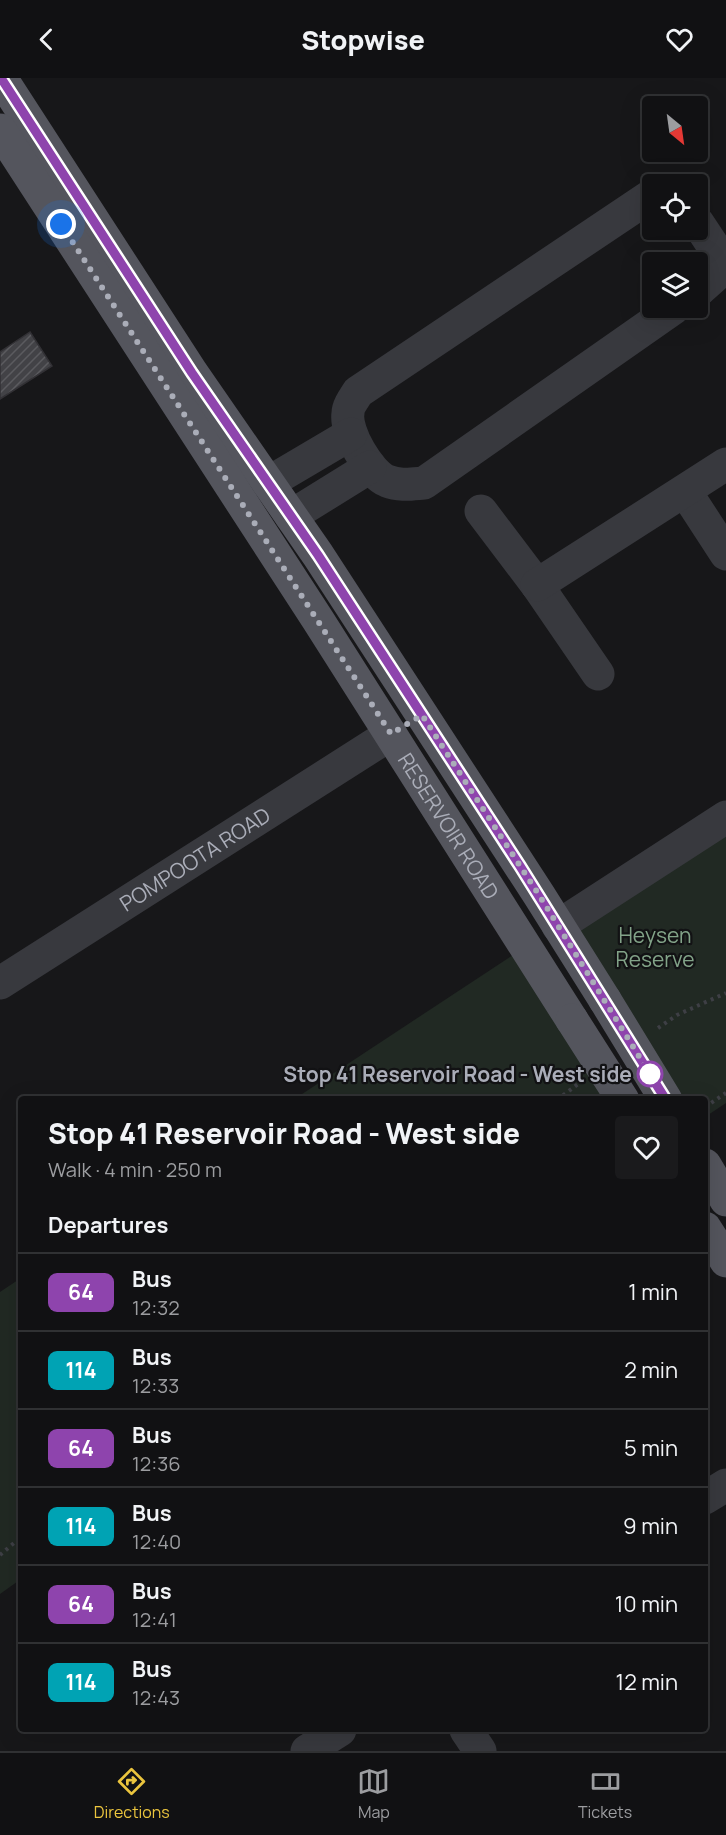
<!DOCTYPE html>
<html lang="en">
<head>
<meta charset="utf-8">
<style>
  :root { --surface:#111113; --page:#1a1a1c; --text:#f1f3f6; --muted:#9c9da0; --line:#303133; --accent:#ebc53e }
  body { margin:0; font-family:Manrope,sans-serif; background:var(--page); color:var(--text); height:100vh; display:flex; flex-direction:column; font-size:22px; white-space:nowrap }
  * { box-sizing:border-box; margin:0 }
  p { font-size:20px; color:var(--muted) }
  .icon { flex:none; width:33px; height:33px; fill:none; stroke:currentColor; stroke-width:2; stroke-linecap:round; stroke-linejoin:round }
  .map { position:relative; flex:1; overflow:hidden }
  .side { position:absolute; left:18px; top:1018px; width:690px; height:636px; display:flex; flex-direction:column; background:var(--surface); border-radius:6px; box-shadow:0 6px 24px #0002,0 0 0 2px var(--line) }
  .side>* { flex:none }
  .badge { padding:0 12px; border-radius:9px; font-size:21px; line-height:39px }
  .needle { width:39px; rotate:151deg }
  .buttons { position:absolute; left:642px; top:18px; display:grid; gap:12px }
  .buttons a { display:grid; place-items:center; width:66px; height:66px; border-radius:6px; background:var(--surface); box-shadow:0 6px 24px #0002,0 0 0 2px var(--line); font-size:30px }
  .you { position:absolute; width:30px; height:30px; margin:-15px; border:4px solid #fff; border-radius:50%; background:#1a73e8; box-shadow:0 0 0 9px #1a73e833 }
  .map>.badge { position:absolute; translate:-50% -50%; box-shadow:0 0 0 3px #fff }
  h2 { padding:0 30px; font-size:22px; line-height:54px }
  .round { display:grid; place-items:center; flex:none; width:63px; height:63px; border-radius:6px; background:var(--page) }
  .headline { display:flex; align-items:center; justify-content:space-between; height:102px; padding:0 30px }
  h1 { font-size:28px; font-weight:800; line-height:45px }
  ul { padding:0; list-style:none }
  li { display:flex; align-items:center; gap:18px; height:78px; padding:0 30px; border-top:2px solid var(--line) }
  li div { flex:1 }
  li b { display:block; font-size:22px }
  li em { font-style:normal }
  li .badge { min-width:66px; font-weight:700; text-align:center }
  header { display:flex; justify-content:space-between; align-items:center; height:78px; padding:0 30px; background:var(--surface); font-size:27px; font-weight:800 }
  .menu { display:flex; justify-content:space-around; align-items:center; height:84px; border-top:2px solid var(--line); background:var(--surface); font-size:16px; color:var(--muted) }
  .menu a { display:grid; justify-items:center; gap:3px }
  .menu .selected { color:var(--accent) }
  .map>svg:first-child { display:block }
  .park { fill:#212923 }
  .building { fill:url(#building-hatch); stroke:#323135; stroke-width:1.5 }
  .lines { fill:none; stroke-linecap:round; stroke-linejoin:round }
  .path { stroke:#3e3f45; stroke-width:4; stroke-dasharray:3 4.5; stroke-linecap:butt }
  .minor { stroke:#38393e; stroke-width:33 }
  .major { stroke:#54555d; stroke-width:33 }
  .major-bridge { stroke:#54555d; stroke-width:33 }
  .line-casing { stroke:#fff; stroke-width:14 }
  .line { stroke:#8e44ad; stroke-width:9 }
  .walk { stroke:#aaadb8; stroke-width:6; stroke-dasharray:0 10.8 }
  .stop-dot { fill:#fff; stroke:#8e44ad; stroke-width:3 }
  .labels { text-anchor:middle; dominant-baseline:central; stroke-width:4.5; stroke-linejoin:round; paint-order:stroke }
  .street-label { font-size:21px; fill:#aaadb8; stroke:#121214 }
  .park-label { font-size:21px; fill:#82a388; stroke:#121214 }
  .stop-label { font-size:21px; font-weight:bold; fill:#aaadb8; stroke:#121214; text-anchor:end }
</style>
</head>
<body>
<header><svg class="icon" aria-label="back" viewBox="0 0 24 24"><path d="M15 5l-7 7 7 7"/></svg>Stopwise<svg class="icon" aria-label="heart" viewBox="0 0 24 24"><path d="M12 20l-8-8c-3-5 5-10 8-4 3-6 11-1 8 4z"/></svg></header>
<div class="map">
<svg width="726" height="1673" viewBox="0 0 726 1673">
  <defs>
    <pattern id="building-hatch" width="6" height="6" patternUnits="userSpaceOnUse" patternTransform="scale(1.5)"><rect width="6" height="6" fill="#424246"/><path d="M-1 1l2-2M0 6l6-6M5 7l2-2" fill="none" stroke="#5b5b5f"/></pattern>
  </defs>
  <rect width="100%" height="100%" fill="#171719"/>
  <g class="park">
    <path d="M726,739V1025L705,1039V1022L665,1021L558,848Z"/>
    <path d="M519,873L611,1022H293Z"/>
    <path d="M21,1200V1501L0,1516V1214Z"/>
  </g>
  <path class="building" d="M30,254L52,288L0,321V274Z"/>
  <g class="lines">
    <g class="path">
      <path d="M658,950L677,937L726,915"/>
      <path d="M557,1022L578,1006"/>
      <path d="M705,1029L726,1015"/>
      <path d="M0,1477L21,1459"/>
    </g>
    <g class="minor">
      <path d="M652,117L358,314C355,319 348,328 348,335C345,354 369,395 387,403C400,408 411,406 424,405L674,230"/>
      <path d="M698,145L721,180L717,196L698,213"/>
      <path d="M268,405L351,356"/>
      <path d="M685,413L726,476"/>
      <path d="M481,433L537,507L598,596"/>
      <path d="M291,438L370,389"/>
      <path d="M537,507L726,386"/>
      <path d="M558,848L726,739"/>
      <path id="s1" d="M0,905L391,656"/>
      <path d="M705,1420L726,1407"/>
      <path d="M466,1652L480,1673"/>
      <path d="M307,1673L340,1652"/>
    </g>
    <g class="major">
      <path d="M1,0L192,295L318,477L539,817L605,922"/>
      <path id="s2" d="M0,52L318,542L572,942"/>
      <path d="M705,1087L726,1122"/>
      <path d="M705,1150L726,1183"/>
    </g>
    <g class="major-bridge">
      <path d="M605,922L666,1022"/>
      <path d="M572,942L623,1022"/>
    </g>
  </g>
  <g class="lines">
    <g class="line-casing">
      <path id="line" d="M1,0L192,295L318,477L520,788L666,1022"/>
    </g>
    <use href="#line" class="line"/>
    <path class="walk" d="M61,146L391,656L422,637L539,817L650,996"/>
  </g>
  <circle class="stop-dot" cx="650" cy="996" r="12"/>
  <g class="labels">
    <g class="street-label">
      <text stroke="none"><textPath href="#s2" startOffset="828">RESERVOIR ROAD</textPath></text>
      <text stroke="none"><textPath href="#s1" startOffset="231">POMPOOTA ROAD</textPath></text>
    </g>
    <g class="park-label">
      <text x="655" y="857">Heysen<tspan x="655" dy="24">Reserve</tspan></text>
    </g>
    <g class="stop-label">
      <text x="632" y="996">Stop 41 Reservoir Road - West side</text>
    </g>
  </g>
</svg>
<div class="buttons">
<a><svg class="needle" viewBox="-14 -14 28 28"><path d="M0-13l5 13h-10z" fill="#e53935"/><path d="M0 13l5-13h-10z" fill="#9c9da0"/></svg></a>
<a><svg class="icon" aria-label="locate" viewBox="0 0 24 24"><circle cx="12" cy="12" r="6"/><path d="M12 2v4M12 18v4M2 12h4M18 12h4"/></svg></a>
<a><svg class="icon" aria-label="layers" viewBox="0 0 24 24"><path d="M12 4l9 5-9 5-9-5zM3 14l9 5 9-5"/></svg></a>
</div>
<div class="you" style="left:61px;top:146px"></div>
<section class="side">
<div class="headline"><div><h1>Stop 41 Reservoir Road - West side</h1><p>Walk · 4 min · 250 m</p></div><a class="round"><svg class="icon" aria-label="heart" viewBox="0 0 24 24"><path d="M12 20l-8-8c-3-5 5-10 8-4 3-6 11-1 8 4z"/></svg></a></div>
<h2>Departures</h2>
<ul>
<li><span class="badge" style="background:#8e44ad;color:#fff">64</span><div><b>Bus</b><p>12:32</p></div><em>1 min</em></li>
<li><span class="badge" style="background:#00a3b4;color:#fff">114</span><div><b>Bus</b><p>12:33</p></div><em>2 min</em></li>
<li><span class="badge" style="background:#8e44ad;color:#fff">64</span><div><b>Bus</b><p>12:36</p></div><em>5 min</em></li>
<li><span class="badge" style="background:#00a3b4;color:#fff">114</span><div><b>Bus</b><p>12:40</p></div><em>9 min</em></li>
<li><span class="badge" style="background:#8e44ad;color:#fff">64</span><div><b>Bus</b><p>12:41</p></div><em>10 min</em></li>
<li><span class="badge" style="background:#00a3b4;color:#fff">114</span><div><b>Bus</b><p>12:43</p></div><em>12 min</em></li>
</ul>
</section>
</div>
<nav class="menu">
<a class="selected"><svg class="icon" aria-label="directions" viewBox="0 0 24 24"><path d="M12 3l9 9-9 9-9-9zM9 14v-3h6M13 9l2 2-2 2"/></svg>Directions</a>
<a><svg class="icon" aria-label="map" viewBox="0 0 24 24"><path d="M3 6l6-2 6 2 6-2v14l-6 2-6-2-6 2zM9 4v14M15 6v14"/></svg>Map</a>
<a><svg class="icon" aria-label="tickets" viewBox="0 0 24 24"><path d="M3 7h18v10H3zM15 7v10"/></svg>Tickets</a>
</nav>
</body>
</html>
